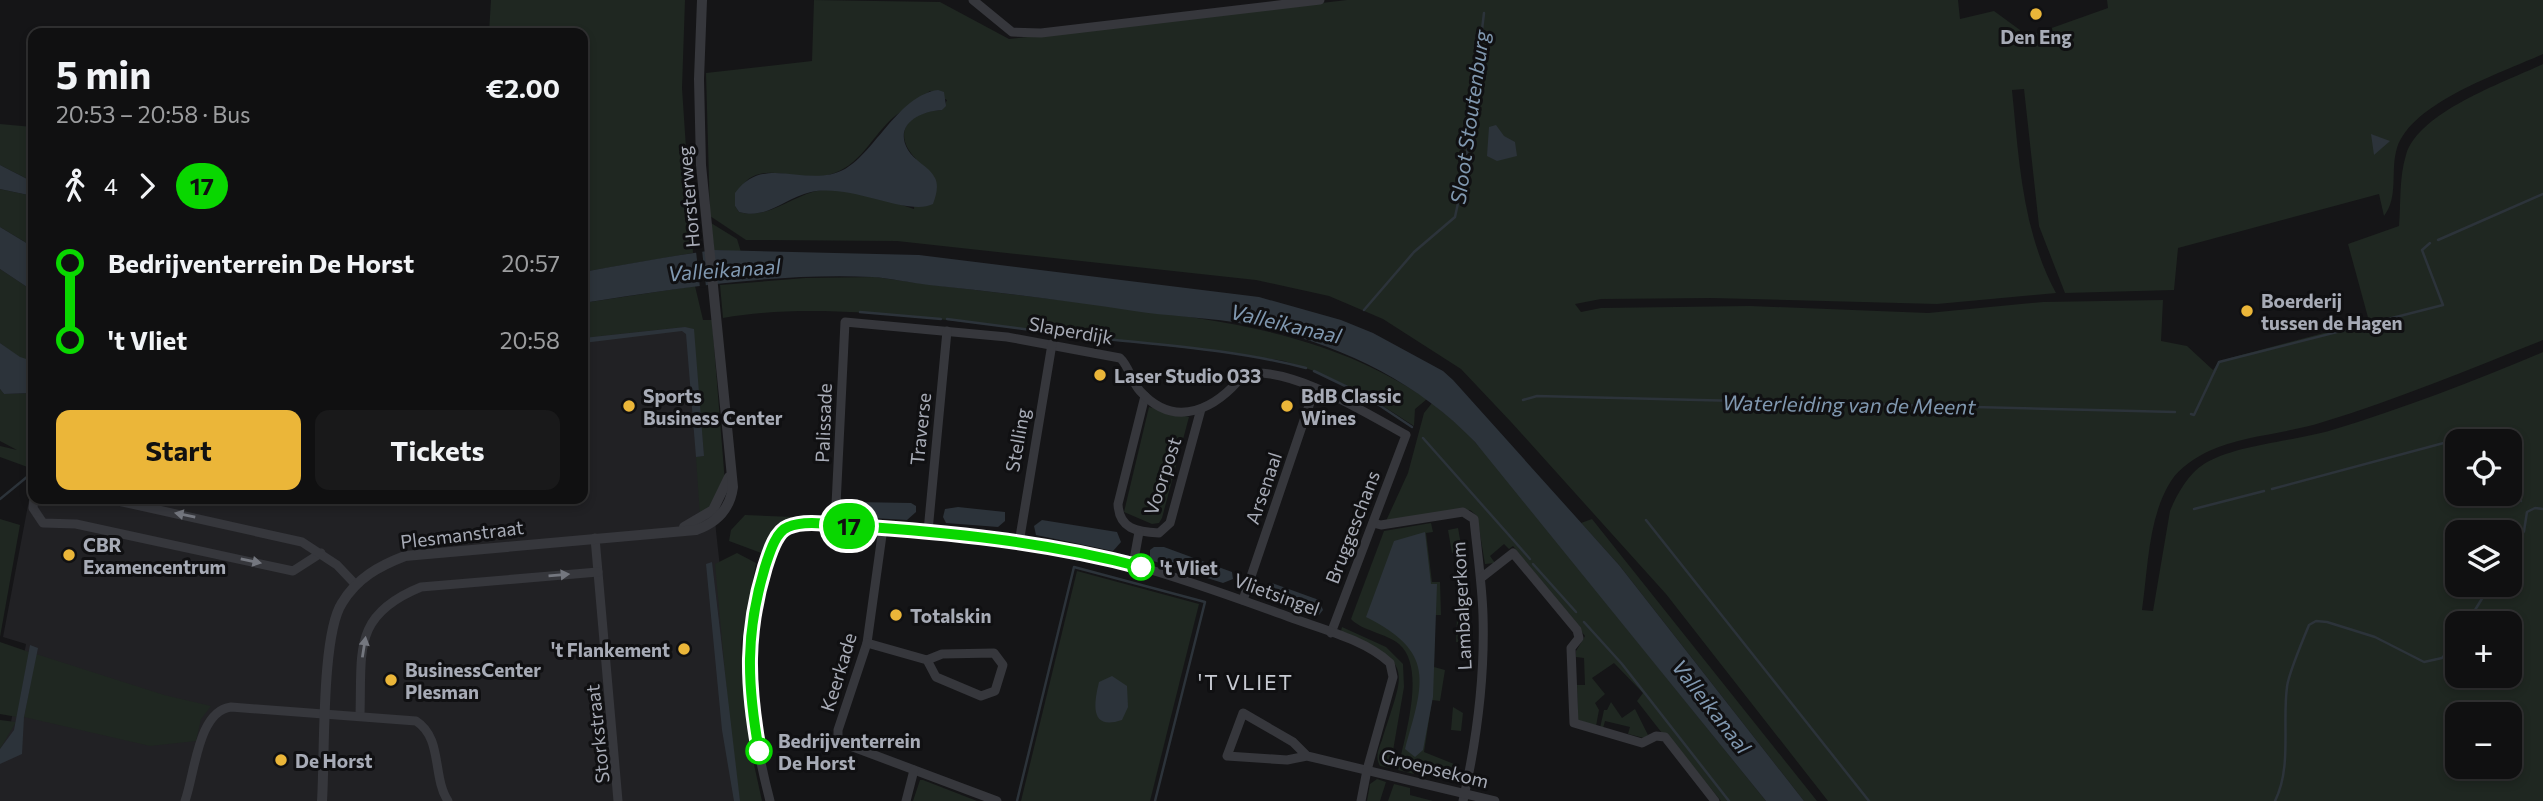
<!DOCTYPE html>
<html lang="en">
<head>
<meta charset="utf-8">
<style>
  :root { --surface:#101011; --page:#19191a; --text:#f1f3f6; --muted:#9c9d9f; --line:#303031; --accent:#ebb639 }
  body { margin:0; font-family:Commissioner,sans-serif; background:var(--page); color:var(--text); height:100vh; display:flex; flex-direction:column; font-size:26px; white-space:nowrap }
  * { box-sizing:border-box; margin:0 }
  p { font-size:23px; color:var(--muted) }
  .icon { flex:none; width:38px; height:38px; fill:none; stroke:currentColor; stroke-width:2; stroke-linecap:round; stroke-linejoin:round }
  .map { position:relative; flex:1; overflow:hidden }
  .sheet { position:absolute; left:28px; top:28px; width:560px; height:476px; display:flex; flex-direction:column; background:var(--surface); border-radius:14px; box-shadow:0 4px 10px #0003,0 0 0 2px var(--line) }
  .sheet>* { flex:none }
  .badge { padding:0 14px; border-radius:23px; font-size:24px; line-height:46px }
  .buttons { position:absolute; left:2445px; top:429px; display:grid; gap:14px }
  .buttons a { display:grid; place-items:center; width:77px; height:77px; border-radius:14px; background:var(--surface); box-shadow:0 4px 10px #0003,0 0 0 2px var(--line); font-size:35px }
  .map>.badge { position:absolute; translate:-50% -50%; box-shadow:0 0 0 4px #fff }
  .legs { display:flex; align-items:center; gap:10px; height:77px; padding:0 28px; font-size:23px }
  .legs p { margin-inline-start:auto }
  .summary { display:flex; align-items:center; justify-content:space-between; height:119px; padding:0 28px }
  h1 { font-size:38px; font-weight:700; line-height:52px }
  .button { display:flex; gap:14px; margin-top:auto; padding:14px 28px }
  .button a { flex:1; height:80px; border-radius:14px; background:var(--accent); color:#111; font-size:28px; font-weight:700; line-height:80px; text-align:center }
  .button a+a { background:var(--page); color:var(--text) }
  ul { padding:0 28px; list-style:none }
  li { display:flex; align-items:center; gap:24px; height:77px; font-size:26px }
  li i { display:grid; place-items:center; width:10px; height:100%; margin:0 9px; background:currentColor }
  li i::after { content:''; width:18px; height:18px; margin:-9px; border:5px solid; border-radius:50%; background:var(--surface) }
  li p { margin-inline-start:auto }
  li:first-child i { background:linear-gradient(#0000 50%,currentColor 0) }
  li:last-child i { background:linear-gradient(currentColor 50%,#0000 0) }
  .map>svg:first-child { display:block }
  .built { fill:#212124 }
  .green { fill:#1f2721; fill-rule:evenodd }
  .water { fill:#2c333a }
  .pier { fill:#151517 }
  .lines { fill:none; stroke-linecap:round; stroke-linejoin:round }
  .stream { stroke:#2c333a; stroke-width:2.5 }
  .minor { stroke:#36373c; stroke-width:9 }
  .tertiary { stroke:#36373c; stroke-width:10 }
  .oneway { fill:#74777f }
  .line-1-casing { stroke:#fff; stroke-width:16 }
  .line-1 { stroke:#09d700; stroke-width:10 }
  .poi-dot { fill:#ebb639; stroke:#101012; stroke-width:2.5 }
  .stop-1-dot { fill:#fff; stroke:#09d700; stroke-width:3.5 }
  .labels { text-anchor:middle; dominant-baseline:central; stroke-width:6; stroke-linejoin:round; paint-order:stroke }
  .poi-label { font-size:19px; font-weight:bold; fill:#a7abb6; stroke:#101012; text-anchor:start }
  .street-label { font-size:19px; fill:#a7abb6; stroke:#101012 }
  .stop-label { font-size:19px; font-weight:bold; fill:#a7abb6; stroke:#101012; text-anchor:start }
  .water-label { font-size:21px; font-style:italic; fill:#8098b0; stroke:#101012 }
  .neighbourhood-label { font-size:21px; letter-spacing:2px; fill:#c8cbd3; stroke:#101012 }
</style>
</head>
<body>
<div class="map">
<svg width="2543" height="801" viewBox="0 0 2543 801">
  <rect width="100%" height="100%" fill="#151517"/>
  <path class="built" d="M701,320L716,531L744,784L749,801H0V725L10,727L26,644L3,637L33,479V499H583V333Z"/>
  <g class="green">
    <path d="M491,0H685L682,88L693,253L583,272V33H489Z"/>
    <path d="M814,0L940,2L1009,39L1347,0H1958L1960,19L1994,11L2020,30L2021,39L2108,8L2107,0H2543V54C2501,73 2412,102 2397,148C2390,170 2399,197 2384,216L2379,194L2178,248L2174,290L2065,293L2039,226L2024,89L2012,90C2019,159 2022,230 2056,293L1937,304L1712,298L1601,299L1575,304L1581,312L1601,308L1750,306L1928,313L2043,302L2163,300L2161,341L2187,346L2213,370L2219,362L2230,358L2369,321L2348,244L2399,226C2401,203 2399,177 2406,155C2418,112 2505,82 2543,64V340C2470,369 2398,399 2323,422C2286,434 2243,435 2209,451C2196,457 2179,468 2171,481C2148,517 2148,569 2142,610L2153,611L2170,511C2177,494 2188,474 2204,464C2233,445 2296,441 2332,430C2404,408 2474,381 2543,352V801H1828L1666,594L1512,423L1461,369L1383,319L1329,296L1256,280L897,241L746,240L710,216L706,73L812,61ZM930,91L947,100L942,110C910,111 890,132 916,159L914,209C885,200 853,186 822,190C793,194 770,220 739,212L735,206C746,150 791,184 828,175C861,167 871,136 895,116C906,107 919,99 930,91ZM2457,441H2510V494H2457ZM2457,532H2510V584H2457ZM2457,623H2510V676H2457ZM2457,714H2510V766H2457Z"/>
    <path d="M0,124L33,127V182L0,165Z"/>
    <path d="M0,189L33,196V247L0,227Z"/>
    <path d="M711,223L737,239L741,252L714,250Z"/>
    <path d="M0,269L33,291V361L20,358L0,343Z"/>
    <path d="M875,277C958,289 1041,297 1124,308C1235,322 1333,336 1427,399L1415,409L1414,426C1370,397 1335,376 1284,361C1208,349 1132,343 1057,334C956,321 821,300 723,318L720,285L805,278Z"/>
    <path d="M695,286L703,320H712L725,483L717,501L700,516L696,457L704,456L693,329L685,327L583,338V303Z"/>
    <path d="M0,389L4,394L33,393V469L0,457V446L17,450L0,441Z"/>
    <path d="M1432,403L1462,428L1487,455L1766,801H1721L1669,737L1662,733L1637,701L1643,693L1614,663L1592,678L1605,694L1595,703L1599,710L1596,726L1578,720L1577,685H1585L1584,658L1576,657V651L1585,636L1513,546L1509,549L1504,544L1490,556L1495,563L1485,564L1477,516L1470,510L1386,521L1408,473L1424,413Z"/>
    <path d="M1149,407L1189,417L1162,518L1159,523L1152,524L1124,512Z"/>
    <path d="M745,515L793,517L780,526L764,554L729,541L731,530Z"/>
    <path d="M0,519L20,525L0,637Z"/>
    <path d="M1592,519L1817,801H1804L1619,565L1581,523Z"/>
    <path d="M1431,523L1433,532L1426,533L1432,582H1440L1441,615H1435L1434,667L1445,670L1440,701L1432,700L1424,752L1454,764L1452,777L1416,768L1414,774L1398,770C1404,737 1427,668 1399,644C1386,633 1362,631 1351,619L1384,531Z"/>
    <path d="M1458,528L1462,550L1452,553L1448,530Z"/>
    <path d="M737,553L756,563L741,645L751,751L762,801H740L731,738L715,564Z"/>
    <path d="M1077,571L1199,604L1150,801H1021Z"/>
    <path d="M1457,618H1467V642H1456Z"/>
    <path d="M1342,627L1386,647L1403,664L1404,687L1390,768L1380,766C1375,757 1378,750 1382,740C1405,666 1415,665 1341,631Z"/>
    <path d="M0,642L29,652L17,717L0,714Z"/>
    <path d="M36,654L164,695L211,706L201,719L196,741L150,746L24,717Z"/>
    <path d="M1611,702L1622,718L1635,709L1648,735L1644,738L1628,734L1630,727L1605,721L1603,728H1600L1604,710H1607Z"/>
    <path d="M1453,707L1463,713L1461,731L1451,730Z"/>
    <path d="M0,720L16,722L0,749Z"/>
    <path d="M1377,779L1386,782L1380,801H1367L1370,784Z"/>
    <path d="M920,780H923L977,801H913Z"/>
    <path d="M1394,784L1410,788V795L1433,801H1388Z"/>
  </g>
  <g class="water">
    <path d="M938,90L944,92L946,106L942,110C921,111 893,124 908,150C914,161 929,166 935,178C939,186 936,196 933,204C908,217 851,183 811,192C784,198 768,220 739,212L735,206V193C765,152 806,190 845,169C875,152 899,95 938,90Z"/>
    <path d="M1496,125L1504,136L1515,142L1517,156L1497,161L1487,156L1489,127Z"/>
    <path d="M2371,134L2390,141L2374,155Z"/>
    <path d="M0,165L33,182V196L0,189Z"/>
    <path d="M0,227L33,247V291L0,269Z"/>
    <path d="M714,250L919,255L1259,297L1341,320L1373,333L1443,371L1453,380L1619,565L1804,801H1766L1475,442C1411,375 1324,337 1233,322C1200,317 1167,316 1134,311C1066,301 998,292 929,285C910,283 891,278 872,277C775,273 678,288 583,303V272C627,264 670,256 714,250Z"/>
    <path d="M685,327L694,329L704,456L696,457L686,334L682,331L583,343V338Z"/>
    <path d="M0,343L20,357L33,361V393L4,394L0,389Z"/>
    <path d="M854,502L911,503L916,506V512L907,520L853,517L851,510Z"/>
    <path d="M958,507L1005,512V521L998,527L946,523L943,517L945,509Z"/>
    <path d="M1042,520L1117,532L1121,542L1113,551L1036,535L1034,526Z"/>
    <path d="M1425,532L1431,584H1437L1433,697L1423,750L1415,757L1405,749C1424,682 1436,652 1366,617L1394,541Z"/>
    <path d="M1154,547H1164L1232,572L1233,579L1223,583L1150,560V550Z"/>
    <path d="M712,562L740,801H734L722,730L706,564Z"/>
    <path d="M1272,583L1319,600L1323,610L1319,615L1262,595L1261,589Z"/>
    <path d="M30,645L38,648L24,717L22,754L0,764V749L14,730Z"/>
    <path d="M1112,676L1127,686L1128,707L1122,720C1089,731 1094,703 1099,682Z"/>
  </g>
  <path class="pier" d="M702,250L706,287L700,288L696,251Z"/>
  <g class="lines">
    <g class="stream">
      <path d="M2438,240L2543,194"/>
      <path d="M1364,310L1414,252L1455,217L1465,170L1484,13"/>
      <path d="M860,312L941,319"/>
      <path d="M947,319L1039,331"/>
      <path d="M1047,332C1133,344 1221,346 1306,368"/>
      <path d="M1314,371L1364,395L1412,427"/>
      <path d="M1523,400L1537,396L2175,412"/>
      <path d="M2191,414L2194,415L2219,362L2443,305L2422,250L2430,243"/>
      <path d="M2490,431L2496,441"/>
      <path d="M1423,438L1530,559"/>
      <path d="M2510,475L2521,501"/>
      <path d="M2272,489L2481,433"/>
      <path d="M0,499L33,472"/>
      <path d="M2194,509L2264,491"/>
      <path d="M1646,520L1869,801"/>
      <path d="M2510,555L2524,531L2527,512L2535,508L2543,509"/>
      <path d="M1533,564L1576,612"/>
      <path d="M1584,622L1622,664L1729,801"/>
      <path d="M2467,623L2491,584"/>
      <path d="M1017,801L1074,567L1205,602L1155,801"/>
      <path d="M2275,801C2292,767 2282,724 2287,687C2288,676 2304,637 2309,625L2316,621L2327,622L2375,637L2424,662L2442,658L2457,640"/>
    </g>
    <g class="minor">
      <path d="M973,0L1012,32L1041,33L1320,0"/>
      <path d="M1145,396L1118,504C1119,529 1137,532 1159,533L1170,523L1201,409"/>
      <path d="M34,499L33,508L43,523L76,524L293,571L321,553"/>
      <path d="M109,499L302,542L337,565L356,585"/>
      <path d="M1373,523L1381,525L1463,512L1474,519C1477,551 1482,583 1483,615C1485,679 1477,739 1463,801"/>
      <path d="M835,525L845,322L1007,337L1120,358C1129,366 1131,381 1140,391C1176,431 1217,408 1244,374C1290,365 1366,413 1406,435L1331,633"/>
      <path d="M883,528L867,643L838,730V738L845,744L997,801"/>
      <path d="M928,531L947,331"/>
      <path d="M595,538L618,801"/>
      <path d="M1019,543L1052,344"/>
      <path d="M1133,565L1139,532"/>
      <path d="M1481,578L1513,553L1577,630L1579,638L1571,648L1574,723L1642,743L1656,736L1665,737L1715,801"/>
      <path d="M1243,600L1315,388"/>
      <path d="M867,643L927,660L942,654L994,653L1003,665L995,691L981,696L936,677L927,660"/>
      <path d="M360,715C362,651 352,615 421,587L598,572"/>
      <path d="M1307,756L1293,742L1243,713L1227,756L1287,760L1307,756L1495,801"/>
      <path d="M185,801C195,773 198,711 231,707L416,721C443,738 432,777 448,801"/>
      <path d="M770,801C749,720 740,648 765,567C771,547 777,528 799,525C912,526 1028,538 1137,566C1188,580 1239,599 1289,617C1321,629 1364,639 1390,663L1393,677L1367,770L1361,801"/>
      <path d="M906,801L914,770"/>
    </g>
    <g class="tertiary">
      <path d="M684,527L713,510L729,477"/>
      <path d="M322,801C325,757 321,635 342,603C357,578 379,566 405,556L696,530C716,523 730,509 733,487L701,165L699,79L702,0"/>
    </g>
  </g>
  <defs><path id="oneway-solid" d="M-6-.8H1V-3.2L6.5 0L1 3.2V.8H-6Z" transform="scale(1.75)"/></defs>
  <g class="oneway">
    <use href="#oneway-solid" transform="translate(185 515) rotate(-168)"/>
    <use href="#oneway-solid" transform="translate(251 561) rotate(12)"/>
    <use href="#oneway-solid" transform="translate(559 575) rotate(-5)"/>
    <use href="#oneway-solid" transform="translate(364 647) rotate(-81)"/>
  </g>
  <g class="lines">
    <g class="line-1-casing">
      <path id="line-1" d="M759,751C747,684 745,633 765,567C769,555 775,532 788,527C805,519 834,525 852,526C948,532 1047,542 1141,567"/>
    </g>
    <use href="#line-1" class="line-1"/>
  </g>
  <g class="poi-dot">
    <circle cx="2036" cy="14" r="7"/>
    <circle cx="2247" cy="311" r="7"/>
    <circle cx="1100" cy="375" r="7"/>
    <circle cx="629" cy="406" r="7"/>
    <circle cx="1287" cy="406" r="7"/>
    <circle cx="69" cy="555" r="7"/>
    <circle cx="896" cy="615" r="7"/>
    <circle cx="684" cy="649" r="7"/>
    <circle cx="391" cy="680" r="7"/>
    <circle cx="281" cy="760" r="7"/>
  </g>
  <g class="stop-1-dot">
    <circle cx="1141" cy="567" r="12"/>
    <circle cx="759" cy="751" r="12"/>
  </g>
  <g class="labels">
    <g class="poi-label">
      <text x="2036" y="36" text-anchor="middle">Den Eng</text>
      <text x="2261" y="300">Boerderij<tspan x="2261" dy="22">tussen de Hagen</tspan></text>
      <text x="1114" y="375">Laser Studio 033</text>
      <text x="643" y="395">Sports<tspan x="643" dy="22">Business Center</tspan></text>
      <text x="1301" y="395">BdB Classic<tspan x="1301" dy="22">Wines</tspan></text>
      <text x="83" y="544">CBR<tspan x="83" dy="22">Examencentrum</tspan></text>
      <text x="910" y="615">Totalskin</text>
      <text x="670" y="649" text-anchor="end">'t Flankement</text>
      <text x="405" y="669">BusinessCenter<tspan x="405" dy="22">Plesman</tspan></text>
      <text x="295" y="760">De Horst</text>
    </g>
    <g class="street-label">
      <text transform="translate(688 197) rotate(-95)">Horsterweg</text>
      <text transform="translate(1071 330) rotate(10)">Slaperdijk</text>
      <text transform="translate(823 423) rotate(-88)">Palissade</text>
      <text transform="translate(920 429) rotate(-84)">Traverse</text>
      <text transform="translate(1017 440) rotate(-80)">Stelling</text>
      <text transform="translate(1162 476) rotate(-72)">Voorpost</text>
      <text transform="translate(1263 488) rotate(-71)">Arsenaal</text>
      <text transform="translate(1352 527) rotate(-69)">Bruggeschans</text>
      <text transform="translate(462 534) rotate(-7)">Plesmanstraat</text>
      <text transform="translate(1277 594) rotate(20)">Vlietsingel</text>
      <text transform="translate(1461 606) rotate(-93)">Lambalgerkom</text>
      <text transform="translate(838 672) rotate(-73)">Keerkade</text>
      <text transform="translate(597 734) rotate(-96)">Storkstraat</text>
      <text transform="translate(1435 768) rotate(14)">Groepsekom</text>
    </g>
    <g class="stop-label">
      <text x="1160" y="567">'t Vliet</text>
      <text x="778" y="740">Bedrijventerrein<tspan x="778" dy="22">De Horst</tspan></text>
    </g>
    <g class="water-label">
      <text transform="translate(1469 117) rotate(-82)">Sloot Stoutenburg</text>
      <text transform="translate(724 269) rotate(-4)">Valleikanaal</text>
      <text transform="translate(1286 323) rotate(13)">Valleikanaal</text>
      <text transform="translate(1849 404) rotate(1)">Waterleiding van de Meent</text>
      <text transform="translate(1712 706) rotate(52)">Valleikanaal</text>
    </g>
    <g class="neighbourhood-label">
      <text x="1246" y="681">'T VLIET</text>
    </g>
  </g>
</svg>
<div class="buttons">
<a><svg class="icon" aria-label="locate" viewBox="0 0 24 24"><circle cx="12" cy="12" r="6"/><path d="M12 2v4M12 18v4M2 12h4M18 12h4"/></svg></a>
<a><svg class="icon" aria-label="layers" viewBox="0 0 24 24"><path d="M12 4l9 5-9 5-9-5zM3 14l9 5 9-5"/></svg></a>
<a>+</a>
<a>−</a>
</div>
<b class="badge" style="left:849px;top:526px;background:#09d700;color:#111">17</b>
<section class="sheet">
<div class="summary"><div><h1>5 min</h1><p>20:53 – 20:58 · Bus</p></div><b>€2.00</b></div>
<div class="legs"><svg class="icon" aria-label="walk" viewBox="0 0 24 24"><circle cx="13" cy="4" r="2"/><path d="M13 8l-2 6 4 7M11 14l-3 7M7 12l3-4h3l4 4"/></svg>4<svg class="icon" aria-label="forward" viewBox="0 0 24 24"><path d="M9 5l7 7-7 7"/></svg><b class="badge" style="background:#09d700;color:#111">17</b></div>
<ul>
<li><i style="color:#09d700"></i><b>Bedrijventerrein De Horst</b><p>20:57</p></li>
<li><i style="color:#09d700"></i><b>'t Vliet</b><p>20:58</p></li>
</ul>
<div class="button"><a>Start</a><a>Tickets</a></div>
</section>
</div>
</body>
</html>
